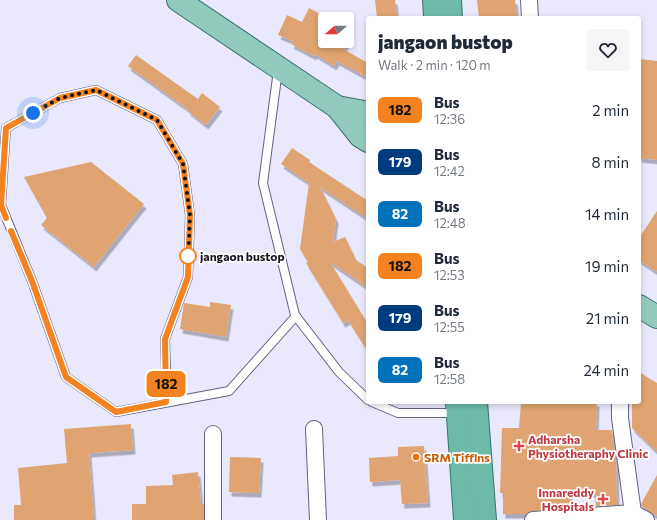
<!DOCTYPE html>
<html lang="en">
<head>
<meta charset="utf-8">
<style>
  :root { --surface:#fff; --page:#f6f6f7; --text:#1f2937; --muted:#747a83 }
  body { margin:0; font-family:Commissioner,sans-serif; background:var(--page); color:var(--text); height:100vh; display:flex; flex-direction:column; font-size:15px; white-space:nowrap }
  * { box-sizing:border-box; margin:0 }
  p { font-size:13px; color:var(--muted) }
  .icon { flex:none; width:22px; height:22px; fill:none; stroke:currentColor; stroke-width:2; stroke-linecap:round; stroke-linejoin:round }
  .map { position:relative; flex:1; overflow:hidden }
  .drawer { position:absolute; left:366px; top:16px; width:275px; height:388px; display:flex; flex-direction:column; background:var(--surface); border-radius:4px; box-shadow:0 2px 6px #0003 }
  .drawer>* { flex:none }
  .badge { padding:0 8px; border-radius:6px; font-size:14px; line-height:26px }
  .needle { width:26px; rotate:250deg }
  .fabs { position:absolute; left:318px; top:12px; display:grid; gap:8px }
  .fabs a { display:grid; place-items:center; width:36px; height:36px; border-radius:4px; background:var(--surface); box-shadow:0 2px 6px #0003; font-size:20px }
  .you { position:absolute; width:20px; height:20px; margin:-10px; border:3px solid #fff; border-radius:50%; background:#1a73e8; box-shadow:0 0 0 6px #1a73e833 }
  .map>.badge { position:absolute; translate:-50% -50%; box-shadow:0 0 0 2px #fff }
  .round { display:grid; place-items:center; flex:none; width:42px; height:42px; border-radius:4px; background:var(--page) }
  .headline { display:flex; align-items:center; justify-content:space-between; height:68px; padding:0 12px }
  h1 { font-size:19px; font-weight:800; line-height:30px }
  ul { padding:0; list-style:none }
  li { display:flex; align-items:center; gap:12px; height:52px; padding:0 12px }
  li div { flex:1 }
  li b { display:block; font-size:15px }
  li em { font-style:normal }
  li .badge { min-width:44px; font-weight:700; text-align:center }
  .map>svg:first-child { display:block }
  .building { fill:#dfa471; filter:url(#shadow) }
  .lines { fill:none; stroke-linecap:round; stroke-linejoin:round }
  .service-casing { stroke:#666280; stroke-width:10 }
  .minor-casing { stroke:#666280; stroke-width:18 }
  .primary-casing { stroke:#37746a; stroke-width:24 }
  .trunk-casing { stroke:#37746a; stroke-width:24 }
  .service { stroke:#fff; stroke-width:8 }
  .minor { stroke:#fff; stroke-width:16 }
  .primary { stroke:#92cbbe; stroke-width:22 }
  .trunk { stroke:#6ebaa8; stroke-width:22 }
  .line-casing { stroke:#fff; stroke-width:9 }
  .line { stroke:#f58220; stroke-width:6 }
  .walk { stroke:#13111d; stroke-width:4; stroke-dasharray:0 7.2 }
  .stop-dot { fill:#fff; stroke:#f58220; stroke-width:2 }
  .health-dot { fill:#e0444e; stroke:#fff; stroke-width:1.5 }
  .food-dot { fill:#e8710a; stroke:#fff; stroke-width:1.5 }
  .labels { text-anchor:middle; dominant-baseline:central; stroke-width:3.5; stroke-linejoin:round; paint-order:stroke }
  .stop-label { font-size:12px; font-weight:bold; fill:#13111d; stroke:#fff; text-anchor:start }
  .health-label { font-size:12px; font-weight:bold; fill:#be3a42; stroke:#fff; text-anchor:start }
  .food-label { font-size:12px; font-weight:bold; fill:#c56008; stroke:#fff; text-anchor:start }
</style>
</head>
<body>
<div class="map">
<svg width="657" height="520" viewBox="0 0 657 520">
  <defs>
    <filter id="shadow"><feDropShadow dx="2.5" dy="4.5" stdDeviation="0" flood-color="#0004"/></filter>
  </defs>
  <rect width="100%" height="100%" fill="#eae8fd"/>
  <g class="building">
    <path d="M375,0H395L397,18H377Z"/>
    <path d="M477,0H515L517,18H479Z"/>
    <path d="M309,8L330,19H325V41H347V37L349,39L343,49L368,63V78L337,61L334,66L315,54L314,56L291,44L293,41L278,35L287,15L302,22Z"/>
    <path d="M136,55L198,99L202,93L220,107L206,125L188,111L189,110L128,66Z"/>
    <path d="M639,59L657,61V160L639,158Z"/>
    <path d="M292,148L310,160L309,162L368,201V219L320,187L336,219L333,242L345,237L356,260L368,268V288L330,262L368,324V352L348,320L343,323L306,263L308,262L300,249L309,183L281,164Z"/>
    <path d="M91,162L144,204L94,267L41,225L47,218L24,177Z"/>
    <path d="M657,211V272L639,260V238Z"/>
    <path d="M210,302L231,305L226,337L180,329L184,303L210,307Z"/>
    <path d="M639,372L657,383V452L632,428V402H639Z"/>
    <path d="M521,402H597L596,430H612L616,458L617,505L596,506L595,493H570L571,508L532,511L526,514H503V493H500L502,428H519Z"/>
    <path d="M131,424L133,450L89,453L94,520H14V505H21L18,468L67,463L64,429Z"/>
    <path d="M424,446L428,503L402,504L400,480L370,482L369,458L398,456V447Z"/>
    <path d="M230,457L261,458L259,493L229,492Z"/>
    <path d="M198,472L201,504H204V520H132V504H146V486L173,485L172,475Z"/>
    <path d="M657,475V516L642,507L641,504Z"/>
  </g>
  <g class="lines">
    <g class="service-casing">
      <g id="service">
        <path d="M278,70L263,183L295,315L339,372L368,400"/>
        <path d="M167,402L165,339L188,277L190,215L183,164L157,120L96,90L60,98L6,128L1,205L32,281L66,377L116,412L229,391L296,316"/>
        <path d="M372,402L398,413H457"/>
      </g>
    </g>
    <g class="minor-casing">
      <g id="minor">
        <path d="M529,0L530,18"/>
        <path d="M620,402V418L633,513L646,520"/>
        <path d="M314,429L318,520"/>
        <path d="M213,434V520"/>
        <path d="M533,520L633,513V520"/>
      </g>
    </g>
    <g class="primary-casing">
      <g id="primary">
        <path d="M178,0L337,107L360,136L368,141"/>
        <path d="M337,107L364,112L368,115"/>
        <path d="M639,306L657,317"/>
      </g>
    </g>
    <g class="trunk-casing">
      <g id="trunk">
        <path d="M434,0L435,18"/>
        <path d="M450,0L451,18"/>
        <path d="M457,402L465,520"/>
        <path d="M476,402L485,520"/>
      </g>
    </g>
    <use href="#service" class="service"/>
    <use href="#minor" class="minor"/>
    <use href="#primary" class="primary"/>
    <use href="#trunk" class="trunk"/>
  </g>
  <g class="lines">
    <g class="line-casing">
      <path id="line" d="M6,218L1,205L6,128L60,98L96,90L157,120L183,164L190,215L188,277L165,339L166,402L116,412L66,377L32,281L11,231"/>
    </g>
    <use href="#line" class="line"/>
    <path class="walk" d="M33,113L60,98L96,90L157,120L183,164L190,215L188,262V256"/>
  </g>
  <circle class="stop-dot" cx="188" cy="256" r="8"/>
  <g class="health-dot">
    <path d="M517 440h4v4h4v4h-4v4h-4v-4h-4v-4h4z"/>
    <path d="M601 493h4v4h4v4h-4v4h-4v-4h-4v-4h4z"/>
  </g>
  <circle class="food-dot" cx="416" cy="457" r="4"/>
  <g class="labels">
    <g class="stop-label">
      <text x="200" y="256">jangaon bustop</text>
    </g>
    <g class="health-label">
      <text x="528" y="439">Adharsha<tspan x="528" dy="14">Physiotheraphy Clinic</tspan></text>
      <text x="594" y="492" text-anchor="end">Innareddy<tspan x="594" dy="14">Hospitals</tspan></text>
    </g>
    <g class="food-label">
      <text x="424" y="457">SRM Tiffins</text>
    </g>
  </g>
</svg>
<div class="fabs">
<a><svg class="needle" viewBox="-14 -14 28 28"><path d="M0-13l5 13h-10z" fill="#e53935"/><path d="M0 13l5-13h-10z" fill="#747a83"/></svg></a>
</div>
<div class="you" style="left:33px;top:113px"></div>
<b class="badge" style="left:166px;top:384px;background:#f58220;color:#111">182</b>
<section class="drawer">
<div class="headline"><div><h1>jangaon bustop</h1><p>Walk · 2 min · 120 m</p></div><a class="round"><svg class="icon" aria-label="heart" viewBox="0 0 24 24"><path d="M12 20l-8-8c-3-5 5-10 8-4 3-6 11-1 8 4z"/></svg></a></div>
<ul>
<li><span class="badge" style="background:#f58220;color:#111">182</span><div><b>Bus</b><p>12:36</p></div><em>2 min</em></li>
<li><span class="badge" style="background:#003b80;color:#fff">179</span><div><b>Bus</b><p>12:42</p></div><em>8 min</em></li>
<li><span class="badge" style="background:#0072bc;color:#fff">82</span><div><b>Bus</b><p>12:48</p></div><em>14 min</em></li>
<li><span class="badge" style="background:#f58220;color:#111">182</span><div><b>Bus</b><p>12:53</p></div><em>19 min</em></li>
<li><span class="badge" style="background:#003b80;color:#fff">179</span><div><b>Bus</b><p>12:55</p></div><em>21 min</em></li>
<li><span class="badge" style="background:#0072bc;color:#fff">82</span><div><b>Bus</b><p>12:58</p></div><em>24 min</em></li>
</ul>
</section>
</div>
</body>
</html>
